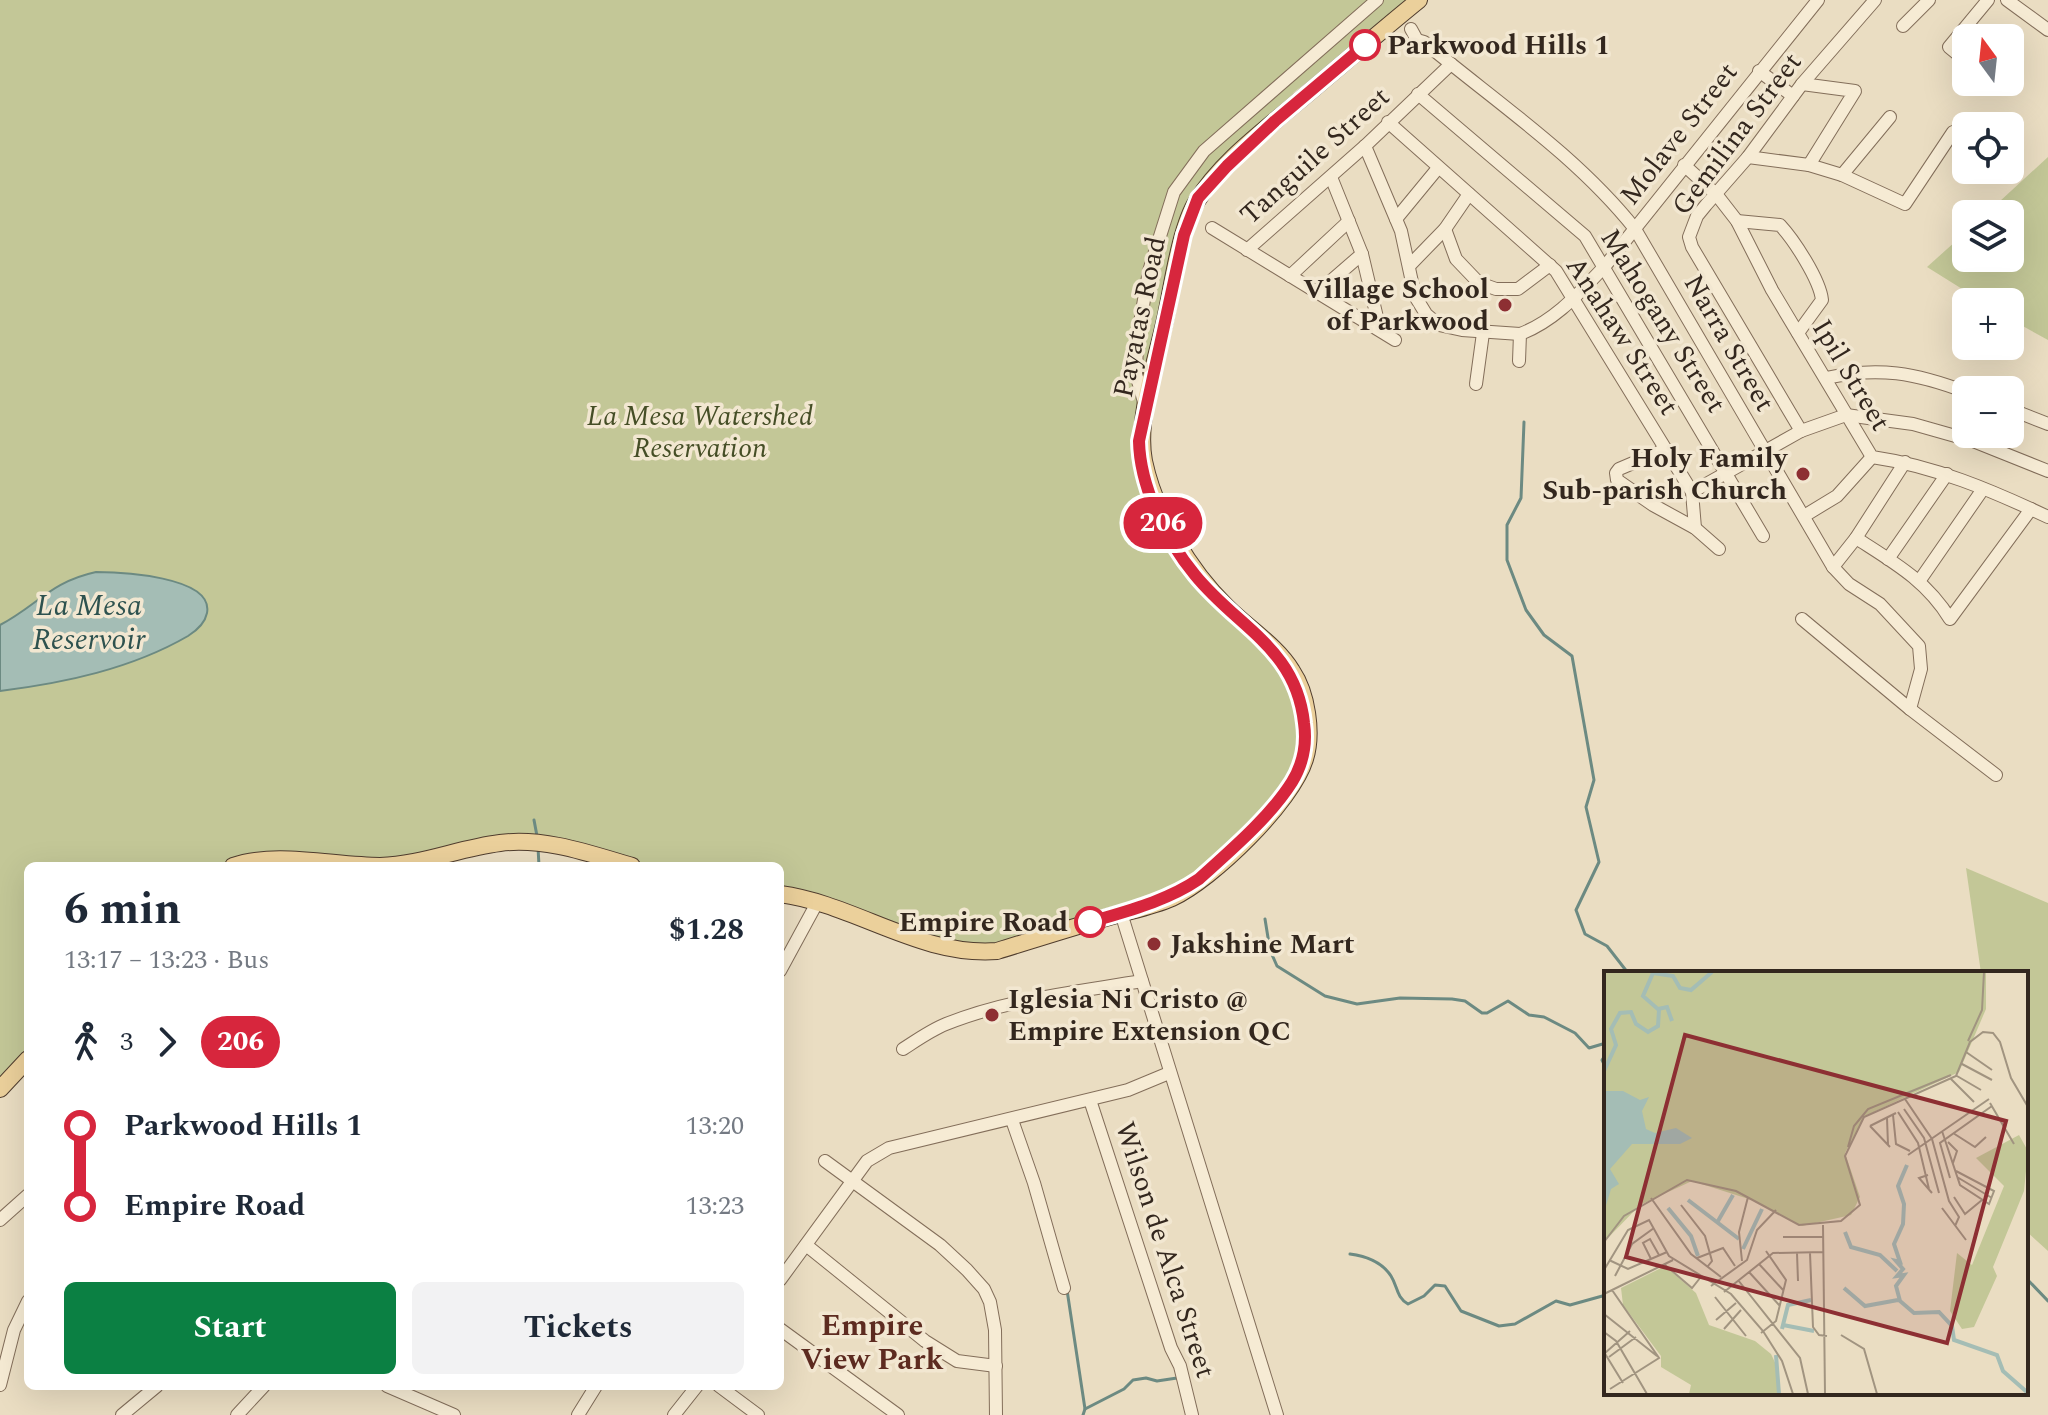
<!DOCTYPE html>
<html lang="en">
<head>
<meta charset="utf-8">
<style>
  :root { --surface:#fff; --page:#f2f2f3; --text:#1f2937; --muted:#747a83; --accent:#0b8043 }
  body { margin:0; font-family:Spectral,serif; background:var(--page); color:var(--text); height:100vh; display:flex; flex-direction:column; font-size:30px; white-space:nowrap }
  * { box-sizing:border-box; margin:0 }
  p { font-size:26px; color:var(--muted) }
  .icon { flex:none; width:44px; height:44px; fill:none; stroke:currentColor; stroke-width:2; stroke-linecap:round; stroke-linejoin:round }
  .map { position:relative; flex:1; overflow:hidden }
  .drawer { position:absolute; left:24px; top:862px; width:760px; height:528px; display:flex; flex-direction:column; background:var(--surface); border-radius:12px; box-shadow:0 8px 32px #0002 }
  .drawer>* { flex:none }
  .badge { padding:0 16px; border-radius:26px; font-size:28px; line-height:52px }
  .needle { width:52px; rotate:345deg }
  .buttons { position:absolute; left:1952px; top:24px; display:grid; gap:16px }
  .buttons a { display:grid; place-items:center; width:72px; height:72px; border-radius:12px; background:var(--surface); box-shadow:0 8px 32px #0002; font-size:40px }
  .map>.badge { position:absolute; translate:-50% -50%; box-shadow:0 0 0 4px #fff }
  .legs { display:flex; align-items:center; gap:12px; height:88px; padding:0 40px; font-size:26px }
  .legs p { margin-inline-start:auto }
  .headline { display:flex; align-items:center; justify-content:space-between; height:136px; padding:0 40px }
  h1 { font-size:44px; font-weight:700; line-height:60px }
  .cta { display:flex; gap:16px; margin-top:auto; padding:16px 40px }
  .cta a { flex:1; height:92px; border-radius:12px; background:var(--accent); color:#fff; font-size:32px; font-weight:700; line-height:92px; text-align:center }
  .cta a+a { background:var(--page); color:var(--text) }
  ul { padding:0 40px; list-style:none }
  li { display:flex; align-items:center; gap:28px; height:80px; font-size:30px }
  li i { display:grid; place-items:center; width:12px; height:100%; margin:0 10px; background:currentColor }
  li i::after { content:''; width:20px; height:20px; margin:-10px; border:6px solid; border-radius:50%; background:var(--surface) }
  li p { margin-inline-start:auto }
  li:first-child i { background:linear-gradient(#0000 50%,currentColor 0) }
  li:last-child i { background:linear-gradient(currentColor 50%,#0000 0) }
  .map>svg:first-child { display:block }
  .green { fill:#c3c797 }
  .water { fill:#a4bdb5; stroke:#6c8a82; stroke-width:2 }
  .lines { fill:none; stroke-linecap:round; stroke-linejoin:round }
  .stream { stroke:#6c8a82; stroke-width:3 }
  .minor-casing { stroke:#836e5a; stroke-width:14 }
  .major-casing { stroke:#503d2e; stroke-width:18 }
  .minor { stroke:#f6ebd4; stroke-width:12 }
  .major { stroke:#ebd09b; stroke-width:16 }
  .line-1-casing { stroke:#fff; stroke-width:18 }
  .line-1 { stroke:#d7263d; stroke-width:12 }
  .stop-1-dot { fill:#fff; stroke:#d7263d; stroke-width:4 }
  .poi-dot { fill:#8d2f33; stroke:#f2e7d1; stroke-width:3 }
  .labels { text-anchor:middle; dominant-baseline:central; stroke-width:7; stroke-linejoin:round; paint-order:stroke }
  .stop-label { font-size:28px; font-weight:bold; fill:#33271e; stroke:#f2e7d1; text-anchor:start }
  .street-label { font-size:28px; fill:#33271e; stroke:#f2e7d1 }
  .poi-label { font-size:28px; font-weight:bold; fill:#33271e; stroke:#f2e7d1; text-anchor:end }
  .park-label { font-size:28px; font-style:italic; fill:#454e26; stroke:#f2e7d1 }
  .water-label { font-size:30px; font-style:italic; fill:#2e524f; stroke:#f2e7d1 }
  .neighbourhood-label { font-size:30px; font-weight:bold; fill:#5d2b20; stroke:#f2e7d1 }
  .inset-river { fill:none; stroke:#a4bdb5; stroke-width:4 }
  .inset-road { fill:none; stroke:#a19480; stroke-width:2 }
  .view { fill:#8d2f33; fill-opacity:0.15; stroke:#8d2f33; stroke-width:4 }
  .inset-edge { fill:none; stroke:#33271e; stroke-width:4 }
</style>
</head>
<body>
<div class="map">
<svg width="2048" height="1415" viewBox="0 0 2048 1415">
  <rect width="100%" height="100%" fill="#eaddc2"/>
  <g class="green">
    <path d="M0,0H1419L1294,92L1275,121L1198,198L1142,433L1165,526L1272,649L1300,700L1305,747L1280,798L1186,888L978,953L780,894V866H632L509,842L414,862L233,866H28V1059L0,1089Z"/>
    <path d="M2048,157V340L2010,319V302H1983L1927,267L1966,232V258H2010V214H1986Z"/>
    <path d="M1966,868L2048,903V1251L2026,1231V973H1981Z"/>
  </g>
  <path class="water" d="M96,572C119,572 214,576 207,613C205,623 196,631 188,636C131,669 64,683 0,691V625C38,605 50,582 96,572Z"/>
  <g class="lines">
    <g class="stream">
      <path d="M1524,422L1521,498L1507,525V560L1526,610L1544,635L1572,656L1594,780L1586,807L1599,862L1576,910L1585,934L1607,946L1628,973"/>
      <path d="M534,820L537,836"/>
      <path d="M538,847L539,866"/>
      <path d="M1265,919L1270,950L1277,966L1325,996L1357,1004L1400,998L1452,999L1465,1001L1482,1013H1487L1508,1001L1529,1015L1544,1017L1575,1033L1589,1048L1606,1043"/>
      <path d="M1606,1054L1602,1060L1606,1068"/>
      <path d="M1350,1254C1365,1256 1382,1262 1391,1276C1398,1287 1396,1297 1408,1304L1424,1296L1435,1285L1445,1286L1461,1311L1499,1326L1515,1324L1556,1301L1570,1305L1606,1295"/>
      <path d="M2026,1278L2048,1301"/>
      <path d="M1067,1290L1085,1409"/>
      <path d="M1083,1415L1085,1409L1124,1389L1133,1380L1146,1378L1157,1381L1177,1378"/>
    </g>
    <g class="minor-casing">
      <g id="minor">
        <path d="M2007,0L2048,30"/>
        <path d="M1903,26L1929,0"/>
        <path d="M1411,29L1417,40L1424,42C1496,102 1577,156 1635,229L1833,567L1849,584L1880,604L1919,646L1921,669L1910,709"/>
        <path d="M1966,61L1949,47L1988,0"/>
        <path d="M1759,71L1793,96"/>
        <path d="M1802,84L1855,91L1809,165"/>
        <path d="M1418,94L1585,236L1763,536"/>
        <path d="M1388,122L1556,271L1692,492L1695,528"/>
        <path d="M1365,146L1401,231L1415,296L1426,314L1439,325L1462,330L1520,334"/>
        <path d="M1748,157L1809,165L1842,175L1905,204L1953,132"/>
        <path d="M1684,165L1716,194L1737,221L1772,290L1872,457C1934,466 1991,490 2048,517"/>
        <path d="M1842,175L1890,117"/>
        <path d="M1331,177L1362,254L1380,330"/>
        <path d="M1396,219L1438,168"/>
        <path d="M1737,221L1780,225C1794,240 1820,280 1822,300L1798,333"/>
        <path d="M1212,228L1395,340"/>
        <path d="M1445,229L1456,259L1479,283L1496,289H1518L1550,265"/>
        <path d="M1247,250L1365,146L1451,64"/>
        <path d="M1409,266L1445,229L1469,194"/>
        <path d="M1290,276L1349,221"/>
        <path d="M1317,293L1362,254"/>
        <path d="M1519,361L1520,334C1555,321 1580,292 1605,266L1818,0"/>
        <path d="M1826,378C1878,366 1916,373 1966,392"/>
        <path d="M1476,384L1483,333"/>
        <path d="M1144,402L1136,374L1137,340L1149,271L1174,192L1204,151L1377,0"/>
        <path d="M2010,409L2048,424"/>
        <path d="M1801,431L1692,247L1689,237L1697,216L1706,205L1748,157L1802,84L1875,0"/>
        <path d="M1666,449L1619,469L1616,473L1617,480L1653,505L1695,528L1719,549"/>
        <path d="M1692,492L1801,431L1846,415L1913,424L1973,441L2048,471"/>
        <path d="M1804,516L1837,496L1872,457"/>
        <path d="M1856,538C1893,562 1926,580 1950,619L2031,509"/>
        <path d="M1888,559L1947,474"/>
        <path d="M1833,567L1856,538L1905,462"/>
        <path d="M1920,580L1983,489"/>
        <path d="M1802,619L1910,709L1996,775"/>
        <path d="M1121,913L1277,1415"/>
        <path d="M780,971L818,901"/>
        <path d="M903,1049C917,1040 931,1030 946,1024C1008,999 1077,992 1142,981"/>
        <path d="M1090,1100L1171,1348L1180,1366L1192,1415"/>
        <path d="M1012,1120L1034,1183L1064,1288"/>
        <path d="M825,1161L940,1245L967,1270L984,1289L990,1302L995,1330L996,1415"/>
        <path d="M0,1220L28,1195"/>
        <path d="M806,1245L925,1341L957,1361L996,1366"/>
        <path d="M780,1280L867,1161L889,1148L1128,1090L1169,1073"/>
        <path d="M780,1329L898,1415"/>
        <path d="M0,1385L14,1330L28,1301"/>
        <path d="M387,1386L454,1415"/>
        <path d="M719,1386L758,1415"/>
        <path d="M122,1415L157,1386"/>
        <path d="M237,1415L264,1386"/>
        <path d="M578,1415L596,1386"/>
        <path d="M674,1415L697,1386"/>
      </g>
    </g>
    <g class="major-casing">
      <g id="major">
        <path d="M233,866C275,851 335,866 380,866C421,865 459,848 500,843C544,837 591,854 632,866"/>
        <path d="M780,894C855,904 920,957 997,951C1036,939 1076,926 1116,915C1134,910 1154,906 1172,898C1213,879 1292,802 1305,759C1313,733 1307,693 1292,671C1277,646 1248,628 1227,607C1189,570 1155,513 1144,461C1136,420 1156,361 1165,320C1172,288 1180,227 1197,201C1220,163 1261,133 1294,105C1336,70 1377,34 1419,0"/>
        <path d="M0,1089L28,1059"/>
      </g>
    </g>
    <use href="#minor" class="minor"/>
    <use href="#major" class="major"/>
  </g>
  <g class="lines">
    <g class="line-1-casing">
      <path id="line-1" d="M1090,922C1127,911 1167,901 1199,879C1230,851 1270,817 1292,782C1303,764 1307,744 1304,723C1296,648 1238,628 1195,575C1166,540 1140,487 1139,441L1184,235L1198,198L1227,166L1275,121L1365,45"/>
    </g>
    <use href="#line-1" class="line-1"/>
  </g>
  <g class="stop-1-dot">
    <circle cx="1365" cy="45" r="14"/>
    <circle cx="1090" cy="922" r="14"/>
  </g>
  <g class="poi-dot">
    <circle cx="1505" cy="305" r="8"/>
    <circle cx="1803" cy="474" r="8"/>
    <circle cx="1154" cy="944" r="8"/>
    <circle cx="992" cy="1015" r="8"/>
  </g>
  <g class="labels">
    <g class="stop-label">
      <text x="1387" y="45">Parkwood Hills 1</text>
      <text x="1068" y="922" text-anchor="end">Empire Road</text>
    </g>
    <g class="street-label">
      <text transform="translate(1679 134) rotate(-52)">Molave Street</text>
      <text transform="translate(1737 134) rotate(-53)">Gemilina Street</text>
      <text transform="translate(1315 156) rotate(-42)">Tanguile Street</text>
      <text transform="translate(1140 317) rotate(-78)">Payatas Road</text>
      <text transform="translate(1663 321) rotate(58)">Mahogany Street</text>
      <text transform="translate(1622 336) rotate(57)">Anahaw Street</text>
      <text transform="translate(1729 343) rotate(60)">Narra Street</text>
      <text transform="translate(1851 375) rotate(59)">Ipil Street</text>
      <text transform="translate(1165 1250) rotate(72)">Wilson de Alca Street</text>
    </g>
    <g class="poi-label">
      <text x="1489" y="289">Village School<tspan x="1489" dy="32">of Parkwood</tspan></text>
      <text x="1787" y="458">Holy Family<tspan x="1787" dy="32">Sub-parish Church</tspan></text>
      <text x="1170" y="944" text-anchor="start">Jakshine Mart</text>
      <text x="1008" y="999" text-anchor="start">Iglesia Ni Cristo @<tspan x="1008" dy="32">Empire Extension QC</tspan></text>
    </g>
    <g class="park-label">
      <text x="700" y="416">La Mesa Watershed<tspan x="700" dy="32">Reservation</tspan></text>
    </g>
    <g class="water-label">
      <text x="89" y="606">La Mesa<tspan x="89" dy="34">Reservoir</tspan></text>
    </g>
    <g class="neighbourhood-label">
      <text x="872" y="1326">Empire<tspan x="872" dy="34">View Park</tspan></text>
    </g>
  </g>
  <g transform="translate(1604 971)">
    <rect width="424" height="424" fill="#eaddc2"/>
    <path d="M0,1H382V38L355,101L261,145L241,182L256,226L247,244L198,255L151,230L88,210L36,234L0,271ZM415,164L424,180L420,220L389,296L393,305L370,356L358,358L346,340L353,282L368,294L400,215L372,187ZM61,295L92,322L105,354L151,370L167,383L175,400L174,423H85L87,414L57,396V385L19,334L17,317Z" fill="#c3c797"/>
    <path d="M0,120H19L36,129L45,126L38,140L42,158L51,162L72,157L88,167L76,173H28L6,198L15,213L7,218L0,241Z" fill="#a4bdb5"/>
    <path class="inset-river" d="M54,38L63,36L68,50M0,100L12,74L7,58L16,42L27,41L32,53L44,61L54,55L55,39L39,25L49,2L69,5L76,17L87,19L108,1M303,194L294,215L300,233L299,253L290,273L296,291L292,290L299,298L293,305L300,304L292,315L296,330L310,342L335,341L348,355L350,369L393,384L399,400L424,422M84,229L135,268M64,237L87,265L94,285M114,250L129,224M241,261L247,276L276,284L293,300M139,278L158,238M240,317L261,335L294,329M179,354L210,360M178,358L184,334L207,329M172,384L175,423"/>
    <path class="inset-road" d="M364,70L378,39L380,1M362,81L388,99M358,93L388,109M353,105L377,119M347,108L370,131M301,128L328,168L345,230L355,246L351,255M386,132L410,173M300,138L320,167L335,222M294,141L314,172L325,218M289,144L292,173L306,180M283,147L284,174M266,155L292,142M266,155L286,176M338,160L356,214L385,233L390,220L352,200M349,162L371,176L382,166M344,171L353,180L349,192M244,176L250,155L264,138L347,104M304,184L385,128M324,204L315,207L328,222M353,206L388,227M346,207L336,172L388,135M350,226L361,243L378,229M47,227L87,283L117,306M77,234L101,265L108,290L104,295M338,237L362,269M219,254L221,423M179,266H219M0,271L20,245L83,209L132,220L195,254L237,250L256,234L241,185L260,146L352,105L366,71L379,61L389,62L396,71L407,107L424,136M193,282L194,310M206,282L209,356L215,364L223,365M93,287L119,277L131,295M47,288L39,272L46,268L55,284M5,289L24,298L63,281M138,290L135,261L144,226M155,293L180,320M61,294L88,317L96,307M0,299L24,259L45,249L65,285L127,323L159,360L178,390L189,423M145,301L176,335M11,305L28,273L50,257M134,309L196,387L204,423M107,315L143,289L153,259L172,239M120,321L169,282L220,281M0,323L69,289M111,326L142,365M0,343L53,385M112,349L132,332M120,358L137,339M0,361L12,370L43,423M157,362L172,350L182,309L162,280M237,364L260,378L273,423M0,381L19,412M1,382L26,360M5,386L32,366M6,418L55,387L8,319"/>
    <path class="view" d="M81,64L402,150L343,372L22,286Z"/>
    <rect width="424" height="424" class="inset-edge"/>
  </g>
</svg>
<div class="buttons">
<a><svg class="needle" viewBox="-14 -14 28 28"><path d="M0-13l5 13h-10z" fill="#e53935"/><path d="M0 13l5-13h-10z" fill="#747a83"/></svg></a>
<a><svg class="icon" aria-label="locate" viewBox="0 0 24 24"><circle cx="12" cy="12" r="6"/><path d="M12 2v4M12 18v4M2 12h4M18 12h4"/></svg></a>
<a><svg class="icon" aria-label="layers" viewBox="0 0 24 24"><path d="M12 4l9 5-9 5-9-5zM3 14l9 5 9-5"/></svg></a>
<a>+</a>
<a>−</a>
</div>
<b class="badge" style="left:1163px;top:523px;background:#d7263d;color:#fff">206</b>
<section class="drawer">
<div class="headline"><div><h1>6 min</h1><p>13:17 – 13:23 · Bus</p></div><b>$1.28</b></div>
<div class="legs"><svg class="icon" aria-label="walk" viewBox="0 0 24 24"><circle cx="13" cy="4" r="2"/><path d="M13 8l-2 6 4 7M11 14l-3 7M7 12l3-4h3l4 4"/></svg>3<svg class="icon" aria-label="forward" viewBox="0 0 24 24"><path d="M9 5l7 7-7 7"/></svg><b class="badge" style="background:#d7263d;color:#fff">206</b></div>
<ul>
<li><i style="color:#d7263d"></i><b>Parkwood Hills 1</b><p>13:20</p></li>
<li><i style="color:#d7263d"></i><b>Empire Road</b><p>13:23</p></li>
</ul>
<div class="cta"><a>Start</a><a>Tickets</a></div>
</section>
</div>
</body>
</html>
